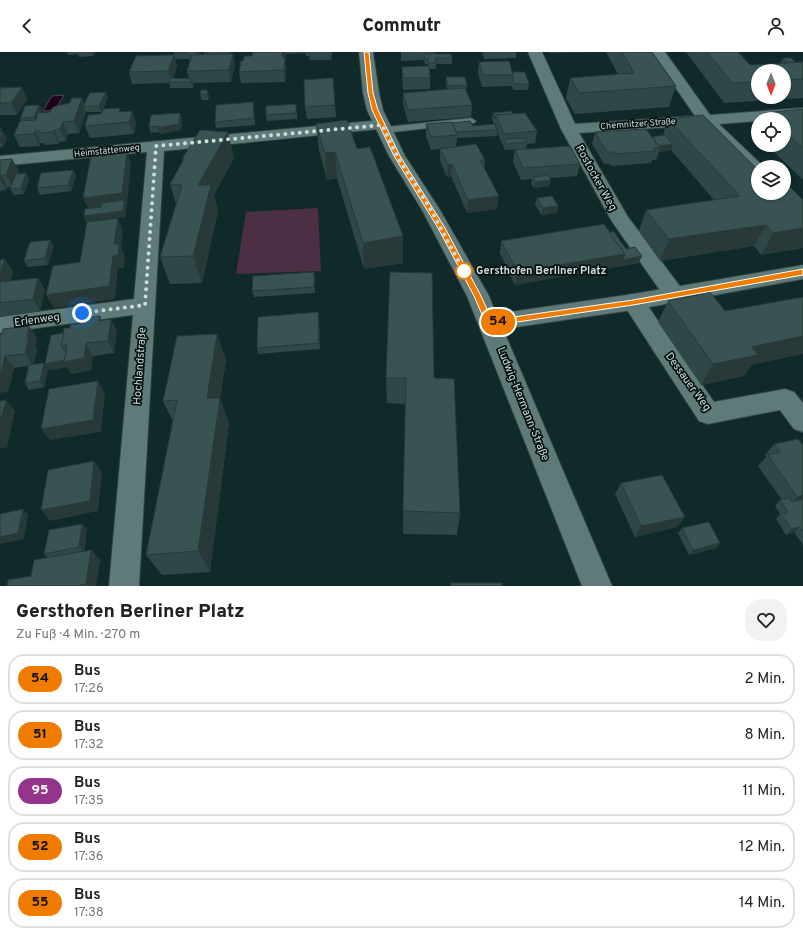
<!DOCTYPE html>
<html lang="de">
<head>
<meta charset="utf-8">
<style>
  :root { --surface:#fff; --page:#f2f2f2; --text:#222; --muted:#767676; --line:#e0e0e0 }
  body { margin:0; font-family:Overpass,sans-serif; background:var(--page); color:var(--text); height:100vh; display:flex; flex-direction:column; font-size:15px; white-space:nowrap }
  * { box-sizing:border-box; margin:0 }
  p { font-size:13px; color:var(--muted) }
  .icon { flex:none; width:22px; height:22px; fill:none; stroke:currentColor; stroke-width:2; stroke-linecap:round; stroke-linejoin:round }
  .map { position:relative; height:534px; overflow:hidden }
  .drawer { display:flex; flex-direction:column; background:var(--surface); flex:1 }
  .drawer>* { flex:none }
  .badge { padding:0 8px; border-radius:13px; font-size:14px; line-height:26px }
  .needle { width:26px; rotate:180deg }
  .fabs { position:absolute; left:751px; top:12px; display:grid; gap:8px }
  .fabs a { display:grid; place-items:center; width:40px; height:40px; border-radius:50%; background:var(--surface); box-shadow:0 1px 3px #0004; font-size:20px }
  .you { position:absolute; width:20px; height:20px; margin:-10px; border:3px solid #fff; border-radius:50%; background:#1a73e8; box-shadow:0 0 0 6px #1a73e833 }
  .map>.badge { position:absolute; translate:-50% -50%; box-shadow:0 0 0 2px #fff }
  .round { display:grid; place-items:center; flex:none; width:42px; height:42px; border-radius:16px; background:var(--page) }
  .summary { display:flex; align-items:center; justify-content:space-between; height:68px; padding:0 16px }
  h1 { font-size:19px; font-weight:800; line-height:30px }
  ul { padding:0; list-style:none }
  li { display:flex; align-items:center; gap:12px; height:50px; margin:0 8px 6px; padding:0 8px; border:2px solid var(--line); border-radius:16px }
  li div { flex:1 }
  li b { display:block; font-size:15px }
  li em { font-style:normal }
  li .badge { min-width:44px; font-weight:700; text-align:center }
  header { display:flex; justify-content:space-between; align-items:center; height:52px; padding:0 16px; background:var(--surface); font-size:18px; font-weight:800 }
  .map>svg:first-child { display:block }
  .green { fill:#4c2f44 }
  .water { fill:#1d0017; stroke:#524252 }
  .lines { fill:none; stroke-linecap:round; stroke-linejoin:round }
  .service-casing { stroke:#314342; stroke-width:2 }
  .minor-casing { stroke:#314342; stroke-width:2 }
  .tertiary-casing { stroke:#314342; stroke-width:2 }
  .service { fill:#5e7b79; fill-rule:evenodd }
  .minor { fill:#5e7b79; fill-rule:evenodd }
  .tertiary { fill:#5e7b79; fill-rule:evenodd }
  .wall { fill:#304747; fill-rule:evenodd }
  .shaded-wall { fill:#273a39 }
  .building { fill:#385352; stroke:#273a39 }
  .line { fill:#ef7c00; stroke:#fff }
  .walk { stroke:#cddddc; stroke-width:4; stroke-dasharray:0 7.2 }
  .stop-dot { fill:#fff; stroke:#ef7c00; stroke-width:2 }
  .labels { text-anchor:middle; dominant-baseline:central; stroke-width:3.5; stroke-linejoin:round; paint-order:stroke }
  .far-street-label { font-size:9px; fill:#cddddc; stroke:#061110 }
  .street-label { font-size:11px; fill:#cddddc; stroke:#061110 }
  .stop-label { font-size:11px; font-weight:bold; fill:#cddddc; stroke:#061110; text-anchor:start }
</style>
</head>
<body>
<header><svg class="icon" aria-label="back" viewBox="0 0 24 24"><path d="M15 5l-7 7 7 7"/></svg>Commutr<svg class="icon" aria-label="person" viewBox="0 0 24 24"><circle cx="12" cy="8" r="4"/><path d="M4 21q1-7 8-7t8 7"/></svg></header>
<div class="map">
<svg width="803" height="534" viewBox="0 0 803 534">
  <rect width="100%" height="100%" fill="#0f2a29"/>
  <path class="green" d="M318,156L321,219L236,222L246,160Z"/>
  <path class="water" d="M64,43L55,58L43,59L52,44Z"/>
  <g class="lines">
    <g class="service-casing">
      <path id="service" d="M471,66L476,69L474,71L385,81L380,78L385,75Z"/>
    </g>
    <g class="minor-casing">
      <g id="minor">
        <path d="M528,0H542L575,72L695,64L651,0H665L710,63L803,56V66L758,67V69L719,72L764,115H758V124L752,123L702,73L579,81L628,165L682,237L685,242L682,247L674,250L666,247L611,168L561,77Z"/>
        <path d="M382,68L388,70L390,73L388,76L164,99L139,534H109L133,263L0,281V265L134,247L147,100L0,114V104Z"/>
        <path d="M633,242L641,244L714,350L785,337L794,340L803,351V380L794,377L780,358L708,372L699,369L622,250L625,244Z"/>
      </g>
    </g>
    <g class="tertiary-casing">
      <path id="tertiary" d="M359,0H373L379,41L383,58L405,104L440,158L489,244L496,262L633,242L803,213V227L633,258L503,277L612,534H582L467,244L422,158L389,104L367,58L363,41Z"/>
    </g>
    <use href="#service" class="service"/>
    <use href="#minor" class="minor"/>
    <use href="#tertiary" class="tertiary"/>
  </g>
  <g class="wall">
    <path d="M67,0H95L93,4L79,5L78,2L68,3Z"/>
    <path d="M174,0L200,2H204V0H231L230,2H233L235,13L231,30L193,31L194,33L193,36H170L169,31L132,32L129,20L174,3L177,15L173,26L189,27L187,19L190,9H189V7H175L174,1Z"/>
    <path d="M253,0H332L331,8H310L309,4H306V1L286,2V1L285,9L286,19L285,30L241,31L239,20L243,9L252,4Z"/>
    <path d="M401,0H435V2L452,6V12H436V17H429L430,26V37L403,38L402,26V15L428,14V12H425L424,8L401,9Z"/>
    <path d="M482,0H516V6L484,7Z"/>
    <path d="M548,0H605L549,1Z"/>
    <path d="M606,0H652L676,34L669,55L575,62L566,46L570,26L618,22Z"/>
    <path d="M686,0H738L750,13L780,12L783,6L795,10V11L803,10V46L724,51ZM758,19H784V45H758Z"/>
    <path d="M479,10L513,20L529,32L528,38H513L512,34L482,35L478,21Z"/>
    <path d="M446,25L467,33L466,39L472,53L471,65L408,70L403,52V41L447,37L446,31Z"/>
    <path d="M333,26L336,65L307,67L305,55Z"/>
    <path d="M22,35L27,47L17,63H0V36Z"/>
    <path d="M207,38L209,44L208,48H202L200,42Z"/>
    <path d="M82,46L84,52L108,46L103,57L122,60L132,59L136,71L134,82L90,86L85,74L101,62L102,60H86L79,81L68,82L66,89L59,90L58,92L45,93L44,91H40V94L20,95L14,83L21,69L20,67L39,53L42,59L41,61L50,60Z"/>
    <path d="M253,50L254,56L255,73L216,76L215,70Z"/>
    <path d="M803,57V128L767,93H784V67H761L764,61Z"/>
    <path d="M297,59V67L267,69L266,63Z"/>
    <path d="M180,61L182,67L181,78L160,82V80L151,81L149,75Z"/>
    <path d="M493,61L513,62L537,79L535,91L527,92L526,97L505,98L497,80V84L457,86L456,95L485,108L484,116L497,157L467,161L451,124L447,125L440,109V97L453,95L431,98L426,84V72L452,71L473,74L494,72L492,67Z"/>
    <path d="M668,67L758,141L803,148V196L761,203L754,194L660,209L639,179L646,158L714,148L671,98L659,100L656,108H652L651,111L612,114L610,112H604L592,92L595,80L652,85L663,83Z"/>
    <path d="M316,72L357,97L403,184V211L364,217L337,126L327,128L319,98Z"/>
    <path d="M758,73V85L754,81Z"/>
    <path d="M0,74L2,78L1,80H3L7,86L3,94L0,95Z"/>
    <path d="M515,98L580,112L577,124L550,126L551,128L549,134L534,136L531,132L532,127L521,128L513,110Z"/>
    <path d="M234,106L214,143L218,159L202,231L170,232L160,205L176,152L170,132L183,111L182,107Z"/>
    <path d="M12,107L19,119L18,122L29,128L24,142L14,143L10,137L11,135H8L6,138L0,139V108Z"/>
    <path d="M73,118L76,124L71,139L40,143L37,136Z"/>
    <path d="M537,146L558,154L557,161L541,163L535,152Z"/>
    <path d="M609,180L639,211L515,233L500,201L501,189Z"/>
    <path d="M50,188L54,194L48,213L28,215L24,209Z"/>
    <path d="M5,207L13,220L10,229L38,226L45,238L40,259L0,265V208Z"/>
    <path d="M314,220L315,226V241L254,245L252,239Z"/>
    <path d="M668,249L752,313L744,324L701,333L658,270Z"/>
    <path d="M318,260L319,266L320,297L258,302L257,296Z"/>
    <path d="M100,264L102,268L117,279L114,301L93,304L91,318L71,322L67,315L49,318L45,312L64,281L70,276L84,271Z"/>
    <path d="M0,282L37,286L35,293L37,296L34,312L48,317L44,335L29,338L25,331L29,314L14,316L8,340Z"/>
    <path d="M217,282L226,308L220,347L229,371L210,520L162,523L146,503L173,370L163,349Z"/>
    <path d="M386,326H434L460,461L457,483L403,482L405,352L387,351Z"/>
    <path d="M774,392L803,393V493L794,480L786,483L776,467L780,462L775,454L780,448H782L758,414L766,405L765,403Z"/>
    <path d="M621,431L677,475L635,485L615,442Z"/>
    <path d="M682,476L720,491L716,496L689,503L678,481Z"/>
    <path d="M87,477L84,500L91,498L100,508L96,534H7L31,524L49,506L44,502Z"/>
  </g>
  <g class="shaded-wall">
    <path d="M91,0H95L93,4Z"/>
    <path d="M197,0H201L198,7L194,3Z"/>
    <path d="M283,0H286V1L285,9L286,19L285,30L282,4Z"/>
    <path d="M233,2L235,13L231,30L229,18Z"/>
    <path d="M174,3L177,15L171,31L168,19Z"/>
    <path d="M192,27L194,33L193,36L191,30Z"/>
    <path d="M22,35L27,47L17,63L11,51Z"/>
    <path d="M207,38L209,44L208,48L207,42Z"/>
    <path d="M106,40L108,46L102,60L99,54Z"/>
    <path d="M82,46L85,54H83L86,60L79,81L74,69Z"/>
    <path d="M253,50L254,56L255,73L254,66Z"/>
    <path d="M39,53L42,59L37,71L34,65Z"/>
    <path d="M132,59L136,71L134,82L129,70Z"/>
    <path d="M180,61L182,67L181,78L160,82L158,76Z"/>
    <path d="M63,70L68,82L66,89L60,77Z"/>
    <path d="M0,74L2,78L0,83Z"/>
    <path d="M54,78L59,90L58,92L53,80Z"/>
    <path d="M35,79L40,91V94L34,82Z"/>
    <path d="M3,80L7,86L3,94L0,89V87Z"/>
    <path d="M228,80L234,106L214,143L218,159L202,231L193,204L198,133Z"/>
    <path d="M673,92L671,98L659,100L660,96L653,95Z"/>
    <path d="M127,100L131,112L127,153H126L127,155L125,166H118L123,179L121,195L125,204L124,216H118L115,247L54,256L46,243L114,192L118,166L86,170L84,164L89,158L83,146Z"/>
    <path d="M335,100L337,126L327,128L325,101Z"/>
    <path d="M12,107L19,119L13,135L6,123Z"/>
    <path d="M452,112L451,124L447,125L448,113Z"/>
    <path d="M73,118L76,124L71,139L68,133Z"/>
    <path d="M26,121L29,128L24,142L21,136Z"/>
    <path d="M1,123L8,135L6,138L0,127Z"/>
    <path d="M551,128L549,134L534,136L535,130Z"/>
    <path d="M499,144L497,157L467,161L468,148Z"/>
    <path d="M558,154L557,161L541,163L543,156Z"/>
    <path d="M803,169V196L761,203L773,181Z"/>
    <path d="M766,173L754,194L660,209L669,187Z"/>
    <path d="M403,184V211L364,217L363,191Z"/>
    <path d="M50,188L54,194L48,213L45,206Z"/>
    <path d="M625,202L642,204L639,211L515,233L518,220Z"/>
    <path d="M5,207L13,220L5,243L0,235V222Z"/>
    <path d="M314,220L315,226V241L314,235Z"/>
    <path d="M38,226L45,238L40,259L33,247Z"/>
    <path d="M318,260L319,266L320,297L319,291Z"/>
    <path d="M111,267L117,279L114,301L108,289Z"/>
    <path d="M29,274L37,286L35,293L37,296L34,314L25,302L27,285Z"/>
    <path d="M217,282L226,308L220,347L229,371L210,520L198,499L207,346Z"/>
    <path d="M803,284V302L752,313L744,324L701,333L713,312L752,295Z"/>
    <path d="M86,291L93,304L91,318L71,322L67,315L49,318L45,312Z"/>
    <path d="M5,304L14,316L8,340L0,341V325Z"/>
    <path d="M44,311L48,317L44,335L40,329Z"/>
    <path d="M98,329L105,341L101,380L50,388L41,377Z"/>
    <path d="M6,348L15,359L7,395L0,397V371Z"/>
    <path d="M94,409L102,420L98,459L50,469L41,458Z"/>
    <path d="M803,443V451L787,455L797,445Z"/>
    <path d="M23,457L28,463L24,487L0,492V485Z"/>
    <path d="M685,465L677,475L635,485L641,474Z"/>
    <path d="M82,472L87,477L84,500L79,495Z"/>
    <path d="M800,475L794,480L786,483L791,477Z"/>
    <path d="M720,491L716,496L689,503L693,498Z"/>
    <path d="M91,498L100,508L96,534H89L86,532Z"/>
  </g>
  <g class="building">
    <path d="M174,0H197L195,3H188V1H174Z"/>
    <path d="M253,0H283L282,4L285,7L284,18L239,20L241,9H243L244,4H252Z"/>
    <path d="M622,0H652L676,34L580,41L570,26L634,21Z"/>
    <path d="M707,0H738L750,13L803,10V27L784,28V19H758V30L732,31Z"/>
    <path d="M233,2L229,18L187,19L192,3Z"/>
    <path d="M424,2H451L452,6H435L436,11H428V6L425,7Z"/>
    <path d="M174,3L168,19L129,20L136,4Z"/>
    <path d="M783,6H791L795,10H786Z"/>
    <path d="M509,9L513,23H483L479,10Z"/>
    <path d="M429,14L430,26H403L402,15Z"/>
    <path d="M513,20H525L529,32H514L513,29Z"/>
    <path d="M446,25H465L467,33L448,34Z"/>
    <path d="M170,26L192,27L191,30H169Z"/>
    <path d="M333,26L335,53L305,55L304,28Z"/>
    <path d="M22,35L11,51H0V36Z"/>
    <path d="M465,36L472,53L408,58L403,41Z"/>
    <path d="M201,38H207V42H200Z"/>
    <path d="M106,40L99,54H83L90,41Z"/>
    <path d="M72,46H82L74,69L63,70L60,77L54,78L53,80L39,81L40,79H35L34,82L14,83L20,69L36,68L38,61L50,60L52,56L56,54L70,51Z"/>
    <path d="M253,50L254,66L215,70L216,53Z"/>
    <path d="M296,52V61L266,63V54Z"/>
    <path d="M39,53L34,65L20,67L25,54Z"/>
    <path d="M120,56L119,60L132,59L129,70L85,74L88,63L101,62L103,57Z"/>
    <path d="M803,57V96L784,79V67H771L764,61Z"/>
    <path d="M512,59L513,62L496,63L495,67L493,61Z"/>
    <path d="M180,61L179,72L158,76L159,74L149,75L151,63Z"/>
    <path d="M525,61L537,79L504,82L496,63Z"/>
    <path d="M703,63L758,118V141H784V136L790,135L803,148V176L773,181L766,173L669,187L646,158L740,144L668,67Z"/>
    <path d="M347,68L357,97L370,95L403,184L363,191L335,100L325,101L316,72Z"/>
    <path d="M470,69L473,74L495,72L497,78L456,80L452,71Z"/>
    <path d="M452,70L457,83L431,85L426,72Z"/>
    <path d="M646,77L660,96H653L655,99L615,102L614,100H607L595,80Z"/>
    <path d="M200,78L228,80L198,133H211L193,204L160,205L182,133L170,132L184,107H182Z"/>
    <path d="M0,80H3L0,87Z"/>
    <path d="M665,83L673,92L659,94L652,85Z"/>
    <path d="M525,86L527,90L506,92L504,87Z"/>
    <path d="M476,92L485,108H480L499,144L468,148L452,112L448,113L440,97Z"/>
    <path d="M570,94L580,112L523,116L515,98Z"/>
    <path d="M127,100L122,141L83,146L91,104Z"/>
    <path d="M12,107L6,123H1L0,125V108Z"/>
    <path d="M73,118L68,133L37,136L41,121Z"/>
    <path d="M26,121L21,136L10,137L16,122Z"/>
    <path d="M548,123L551,128L535,130L533,125Z"/>
    <path d="M552,144L558,154L543,156L537,146Z"/>
    <path d="M124,148L123,159L84,164L85,157L101,155V151Z"/>
    <path d="M118,166L114,192H119L118,203L113,204L109,234L46,243L53,214L80,210L87,170Z"/>
    <path d="M604,172L625,202L518,220L501,189Z"/>
    <path d="M609,180H614L626,197L635,195L642,204L623,208L625,202Z"/>
    <path d="M50,188L45,206L24,209L30,190Z"/>
    <path d="M5,207L0,222V208Z"/>
    <path d="M314,220V235L252,239L253,224Z"/>
    <path d="M390,220L432,221L434,326L454,327L460,461L403,459L406,326H386Z"/>
    <path d="M38,226L33,247L0,251V230Z"/>
    <path d="M710,240L725,259L803,245V284L752,295L758,303L713,312L668,249Z"/>
    <path d="M318,260L319,291L257,296L258,265Z"/>
    <path d="M100,264L99,269L111,267L108,289L86,291L84,306L64,310L67,294L66,293L61,294L64,276H70V273L84,271L85,266Z"/>
    <path d="M29,274L27,285L29,284L25,302L5,304L0,325V282H2L3,277Z"/>
    <path d="M64,281L61,294L65,300H66L64,308L45,312L51,283Z"/>
    <path d="M217,282L207,346H220L198,499L146,503L177,348L163,349L177,284Z"/>
    <path d="M44,311L40,329L25,331L29,313Z"/>
    <path d="M98,329L93,368L41,377L49,337Z"/>
    <path d="M6,348L0,371V349Z"/>
    <path d="M798,387L803,393V443L797,445L768,403L780,400L774,392Z"/>
    <path d="M94,409L90,449L41,458L48,418Z"/>
    <path d="M662,423L685,465L641,474L621,431Z"/>
    <path d="M789,446L792,450L803,447V479L800,475L791,477L781,462L788,460L780,448Z"/>
    <path d="M23,457L18,481L0,485V462Z"/>
    <path d="M709,470L720,491L693,498L682,476Z"/>
    <path d="M82,472L79,495L44,502L49,478Z"/>
    <path d="M91,498L86,532L80,533L79,534H7L8,528L31,524L34,508Z"/>
    <rect x="451" y="531" width="51" height="3"/>
  </g>
  <path class="line" d="M364,0H369L373,41L378,58L400,104L445,176L481,244L492,268L633,248L803,217V223L633,253L490,274H487L474,244L438,176L394,104L372,58L368,41Z"/>
  <g class="lines">
    <path class="walk" d="M82,261L145,253L156,94L382,73L397,104L431,158L465,221L464,219"/>
  </g>
  <circle class="stop-dot" cx="464" cy="219" r="8"/>
  <g class="labels">
    <g class="far-street-label">
      <text transform="translate(638 72) rotate(-4)">Chemnitzer Straße</text>
      <text transform="translate(107 99) rotate(-6)">Heimstättenweg</text>
    </g>
    <g class="street-label">
      <text transform="translate(596 126) rotate(61)">Rostocker Weg</text>
      <text transform="translate(37 268) rotate(-8)">Erlenweg</text>
      <text transform="translate(140 314) rotate(-86)">Hochlandstraße</text>
      <text transform="translate(688 330) rotate(54)">Dessauer Weg</text>
      <text transform="translate(523 352) rotate(68)">Ludwig-Hermann-Straße</text>
    </g>
    <g class="stop-label">
      <text x="476" y="219">Gersthofen Berliner Platz</text>
    </g>
  </g>
</svg>
<div class="fabs">
<a><svg class="needle" viewBox="-14 -14 28 28"><path d="M0-13l5 13h-10z" fill="#e53935"/><path d="M0 13l5-13h-10z" fill="#767676"/></svg></a>
<a><svg class="icon" aria-label="locate" viewBox="0 0 24 24"><circle cx="12" cy="12" r="6"/><path d="M12 2v4M12 18v4M2 12h4M18 12h4"/></svg></a>
<a><svg class="icon" aria-label="layers" viewBox="0 0 24 24"><path d="M12 4l9 5-9 5-9-5zM3 14l9 5 9-5"/></svg></a>
</div>
<div class="you" style="left:82px;top:261px"></div>
<b class="badge" style="left:498px;top:270px;background:#ef7c00;color:#111">54</b>
</div>
<section class="drawer">
<div class="summary"><div><h1>Gersthofen Berliner Platz</h1><p>Zu Fuß · 4 Min. · 270 m</p></div><a class="round"><svg class="icon" aria-label="heart" viewBox="0 0 24 24"><path d="M12 20l-8-8c-3-5 5-10 8-4 3-6 11-1 8 4z"/></svg></a></div>
<ul>
<li><span class="badge" style="background:#ef7c00;color:#111">54</span><div><b>Bus</b><p>17:26</p></div><em>2 Min.</em></li>
<li><span class="badge" style="background:#ef7c00;color:#111">51</span><div><b>Bus</b><p>17:32</p></div><em>8 Min.</em></li>
<li><span class="badge" style="background:#95348b;color:#fff">95</span><div><b>Bus</b><p>17:35</p></div><em>11 Min.</em></li>
<li><span class="badge" style="background:#ef7c00;color:#111">52</span><div><b>Bus</b><p>17:36</p></div><em>12 Min.</em></li>
<li><span class="badge" style="background:#ef7c00;color:#111">55</span><div><b>Bus</b><p>17:38</p></div><em>14 Min.</em></li>
</ul>
</section>
</body>
</html>
